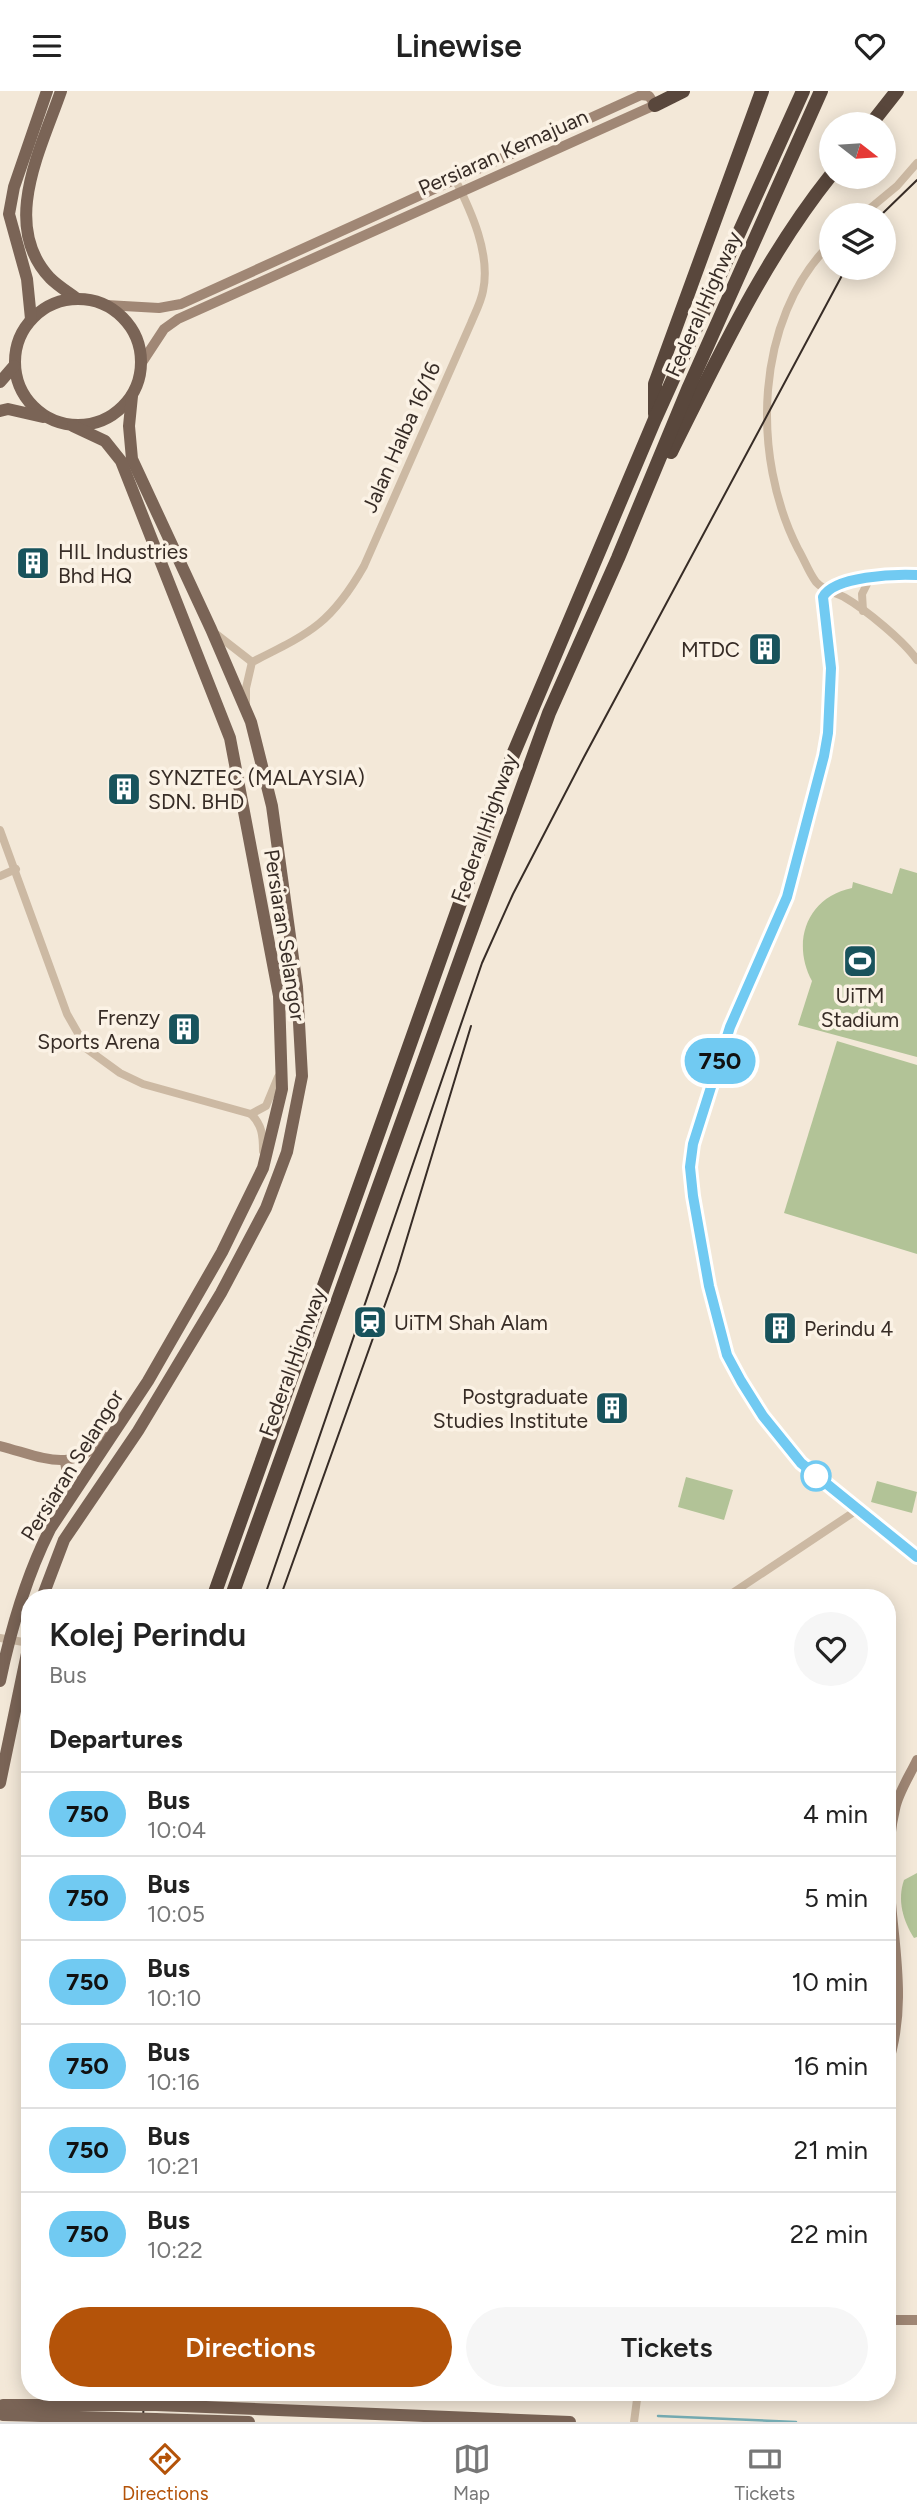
<!DOCTYPE html>
<html lang="en">
<head>
<meta charset="utf-8">
<style>
  :root { --surface:#fff; --page:#f6f6f6; --text:#222; --muted:#767676; --line:#e0e0e0; --accent:#b45309 }
  body { margin:0; font-family:Figtree,sans-serif; background:var(--page); color:var(--text); height:100vh; display:flex; flex-direction:column; font-size:26px; white-space:nowrap }
  * { box-sizing:border-box; margin:0 }
  p { font-size:23px; color:var(--muted) }
  .icon { flex:none; width:38px; height:38px; fill:none; stroke:currentColor; stroke-width:2; stroke-linecap:round; stroke-linejoin:round }
  .map { position:relative; flex:1; overflow:hidden }
  .details { position:absolute; left:21px; top:1498px; width:875px; height:812px; display:flex; flex-direction:column; background:var(--surface); border-radius:28px; box-shadow:0 4px 18px #0003 }
  .details>* { flex:none }
  .badge { padding:0 14px; border-radius:23px; font-size:24px; line-height:46px }
  .needle { width:46px; rotate:107deg }
  .tools { position:absolute; left:819px; top:21px; display:grid; gap:14px }
  .tools a { display:grid; place-items:center; width:77px; height:77px; border-radius:50%; background:var(--surface); box-shadow:0 4px 18px #0003; font-size:35px }
  .map>.badge { position:absolute; translate:-50% -50%; box-shadow:0 0 0 4px #fff }
  h2 { padding:0 28px; font-size:26px; line-height:63px }
  .round { display:grid; place-items:center; flex:none; width:74px; height:74px; border-radius:37px; background:var(--page) }
  .overview { display:flex; align-items:center; justify-content:space-between; height:119px; padding:0 28px }
  h1 { font-size:33px; font-weight:600; line-height:52px }
  .cta { display:flex; gap:14px; margin-top:auto; padding:14px 28px }
  .cta a { flex:1; height:80px; border-radius:42px; background:var(--accent); color:#fff; font-size:28px; font-weight:600; line-height:80px; text-align:center }
  .cta a+a { background:var(--page); color:var(--text) }
  ul { padding:0; list-style:none }
  li { display:flex; align-items:center; gap:21px; height:84px; padding:0 28px; border-top:2px solid var(--line) }
  li div { flex:1 }
  li b { display:block; font-size:26px }
  li em { font-style:normal }
  li .badge { min-width:77px; font-weight:700; text-align:center }
  header { display:flex; justify-content:space-between; align-items:center; height:91px; padding:0 28px; background:var(--surface); font-size:32px; font-weight:600 }
  .tab-bar { display:flex; justify-content:space-around; align-items:center; height:98px; border-top:2px solid var(--line); background:var(--surface); font-size:19px; color:var(--muted) }
  .tab-bar a { display:grid; justify-items:center; gap:4px }
  .tab-bar .on { color:var(--accent) }
  .map>svg:first-child { display:block }
  .green { fill:#b2c397 }
  .lines { fill:none; stroke-linecap:round; stroke-linejoin:round }
  .stream { stroke:#75acb3; stroke-width:2.5 }
  .street { stroke:#ccb9a3; stroke-width:8 }
  .secondary { stroke:#a08775; stroke-width:10 }
  .primary { stroke:#7a6456; stroke-width:12 }
  .highway { stroke:#59473c; stroke-width:14 }
  .tram { stroke:#372c26; stroke-width:2 }
  .primary-bridge { stroke:#7a6456; stroke-width:12 }
  .line-casing { stroke:#fff; stroke-width:16 }
  .line { stroke:#71caf2; stroke-width:10 }
  .stop-dot { fill:#fff; stroke:#71caf2; stroke-width:3.5 }
  .labels { text-anchor:middle; dominant-baseline:central; stroke-width:7; stroke-linejoin:round; paint-order:stroke }
  .street-label { font-size:21px; fill:#372c26; stroke:#fbf2e5 }
  .poi-label { font-size:21px; fill:#372c26; stroke:#fbf2e5; text-anchor:start }
</style>
</head>
<body>
<header><svg class="icon" aria-label="menu" viewBox="0 0 24 24"><path d="M4 6h16M4 12h16M4 18h16"/></svg>Linewise<svg class="icon" aria-label="heart" viewBox="0 0 24 24"><path d="M12 20l-8-8c-3-5 5-10 8-4 3-6 11-1 8 4z"/></svg></header>
<div class="map">
<svg width="917" height="2331" viewBox="0 0 917 2331">
  <rect width="100%" height="100%" fill="#f3e8d8"/>
  <g class="green">
    <path d="M900,777L917,782V966L798,934L812,890C791,851 807,806 852,797L853,791L892,803Z"/>
    <path d="M837,950L917,974V1163L784,1122Z"/>
    <path d="M686,1386L733,1399L724,1429L678,1416Z"/>
    <path d="M877,1390L917,1401L912,1422L871,1411Z"/>
    <path d="M917,1782V1846L914,1847C903,1830 897,1809 904,1789Z"/>
  </g>
  <g class="lines">
    <path class="stream" d="M658,2325L796,2331"/>
    <g class="street">
      <path d="M862,124L897,95L917,72"/>
      <path d="M831,152C754,228 751,366 798,458C804,468 809,482 816,491C824,500 834,501 844,506C865,518 904,550 917,569"/>
      <path d="M863,520L862,503L870,487"/>
      <path d="M216,543L252,571"/>
      <path d="M246,614V597L252,571C310,542 331,533 364,475L471,232C475,222 481,211 483,200C491,163 471,120 455,88"/>
      <path d="M0,739L67,923L87,958L120,982L143,993L251,1023C262,1034 263,1044 263,1060"/>
      <path d="M0,785L16,778"/>
      <path d="M251,1023L266,1015L278,986"/>
      <path d="M725,1507L857,1419"/>
      <path d="M0,1547L29,1552"/>
      <path d="M634,2331L638,2301"/>
    </g>
    <g class="secondary">
      <path d="M106,214L159,217L181,213L641,4L649,5L655,14L178,228L164,238L141,273"/>
      <path d="M917,484H888L831,496L823,506L831,577L830,623L824,665L787,806L730,936L693,1053L690,1077L710,1195L727,1264L741,1290L763,1325L801,1372L917,1466"/>
      <path d="M0,1355C43,1366 72,1384 106,1346"/>
      <path d="M45,1436L68,1388L65,1371"/>
      <path d="M887,1976C917,1886 874,1806 895,1718C898,1702 910,1684 917,1669"/>
      <path d="M887,2229H917"/>
    </g>
    <g class="primary">
      <path d="M61,0C41,58 0,134 50,187C58,195 68,201 76,207"/>
      <circle cx="78" cy="271" r="63"/>
      <path d="M31,228L27,188L9,123L14,96L47,0"/>
      <path d="M0,291L14,275"/>
      <path d="M0,320L8,318L43,326"/>
      <path d="M42,1507L64,1449L138,1340L221,1202L266,1117L287,1061L302,985L297,896L272,715L251,631L211,538L132,368L129,335L132,305"/>
      <path d="M0,1590C11,1537 26,1486 50,1438L148,1290L222,1161L263,1077L282,998L279,905L230,647L121,370L105,350L73,335"/>
      <path d="M0,1692L30,1548"/>
      <path d="M156,2314L570,2331"/>
      <path d="M155,2328L249,2331"/>
    </g>
    <g class="highway">
      <path d="M655,14L683,0"/>
      <path d="M871,33L897,0"/>
      <path d="M655,323V293L762,0"/>
      <path d="M671,361C719,265 764,168 831,84"/>
      <path d="M213,1507L512,666L655,328L803,0"/>
      <path d="M231,1507L549,622L618,467L689,296L821,0"/>
      <path d="M64,2326L65,2301"/>
    </g>
    <g class="tram">
      <path d="M881,124L917,89"/>
      <path d="M264,1507L482,872L513,803L584,666L846,177"/>
      <path d="M280,1507L397,1180L471,935"/>
      <path d="M143,2331L144,2301"/>
    </g>
    <g class="primary-bridge">
      <path d="M3,2314H156"/>
      <path d="M3,2324L155,2328"/>
    </g>
  </g>
  <g class="lines">
    <g class="line-casing">
      <path id="line" d="M917,484C895,483 834,485 823,506L831,577L828,642L824,665L787,806L730,936L693,1053L690,1076L693,1105L709,1195L727,1264L741,1290L763,1325L801,1372L917,1466"/>
    </g>
    <use href="#line" class="line"/>
  </g>
  <defs>
    <g id="building-square" transform="scale(1.75)"><rect x="-9" y="-9" width="18" height="18" rx="4" fill="#18535c" stroke="#fbf2e5"/><path d="M-4-6H4V6H1V3H-1V6H-4ZM-2.5-4.3h1.7v1.8h-1.7ZM.8-4.3h1.7v1.8H.8ZM-2.5-1h1.7V.8h-1.7ZM.8-1h1.7V.8H.8Z" fill="#fff"/></g>
    <g id="stadium-square" transform="scale(1.75)"><rect x="-9" y="-9" width="18" height="18" rx="4" fill="#18535c" stroke="#fbf2e5"/><path d="M0-5a6.5 5 0 1 0 0 10a6.5 5 0 1 0 0-10ZM-3.5-1.8h7v3.6h-7Z" fill="#fff"/></g>
    <g id="station-square" transform="scale(1.75)"><rect x="-9" y="-9" width="18" height="18" rx="4" fill="#18535c" stroke="#fbf2e5"/><path d="M-3-6H3Q5-6 5-4V2Q5 4 3 4L4.5 6H3L1.5 4h-3L-3 6H-4.5L-3 4Q-5 4-5 2V-4Q-5-6-3-6ZM-3.5-4v3h7v-3ZM-3.5 1v1.5H-2V1ZM2 1v1.5H3.5V1Z" fill="#fff"/></g>
  </defs>
  <g fill-rule="evenodd">
    <use href="#building-square" x="33" y="472"/>
    <use href="#building-square" x="765" y="558"/>
    <use href="#building-square" x="124" y="698"/>
    <use href="#stadium-square" x="860" y="870"/>
    <use href="#building-square" x="184" y="938"/>
    <use href="#station-square" x="370" y="1231"/>
    <use href="#building-square" x="780" y="1237"/>
    <use href="#building-square" x="612" y="1317"/>
  </g>
  <circle class="stop-dot" cx="816" cy="1385" r="14"/>
  <g class="labels">
    <g class="street-label">
      <text transform="translate(503 61) rotate(-24)">Persiaran Kemajuan</text>
      <text transform="translate(703 213) rotate(-66)">Federal Highway</text>
      <text transform="translate(401 346) rotate(-66)">Jalan Halba 16/16</text>
      <text transform="translate(484 737) rotate(-70)">Federal Highway</text>
      <text transform="translate(285 844) rotate(81)">Persiaran Selangor</text>
      <text transform="translate(292 1271) rotate(-70)">Federal Highway</text>
      <text transform="translate(72 1374) rotate(-58)">Persiaran Selangor</text>
    </g>
    <g class="poi-label">
      <text x="58" y="460">HIL Industries<tspan x="58" dy="24">Bhd HQ</tspan></text>
      <text x="740" y="558" text-anchor="end">MTDC</text>
      <text x="148" y="686">SYNZTEC (MALAYSIA)<tspan x="148" dy="24">SDN. BHD</tspan></text>
      <text x="860" y="904" text-anchor="middle">UiTM<tspan x="860" dy="24">Stadium</tspan></text>
      <text x="160" y="926" text-anchor="end">Frenzy<tspan x="160" dy="24">Sports Arena</tspan></text>
      <text x="394" y="1231">UiTM Shah Alam</text>
      <text x="804" y="1237">Perindu 4</text>
      <text x="588" y="1305" text-anchor="end">Postgraduate<tspan x="588" dy="24">Studies Institute</tspan></text>
    </g>
  </g>
</svg>
<div class="tools">
<a><svg class="needle" viewBox="-14 -14 28 28"><path d="M0-13l5 13h-10z" fill="#e53935"/><path d="M0 13l5-13h-10z" fill="#767676"/></svg></a>
<a><svg class="icon" aria-label="layers" viewBox="0 0 24 24"><path d="M12 4l9 5-9 5-9-5zM3 14l9 5 9-5"/></svg></a>
</div>
<b class="badge" style="left:720px;top:970px;background:#71caf2;color:#111">750</b>
<section class="details">
<div class="overview"><div><h1>Kolej Perindu</h1><p>Bus</p></div><a class="round"><svg class="icon" aria-label="heart" viewBox="0 0 24 24"><path d="M12 20l-8-8c-3-5 5-10 8-4 3-6 11-1 8 4z"/></svg></a></div>
<h2>Departures</h2>
<ul>
<li><span class="badge" style="background:#71caf2;color:#111">750</span><div><b>Bus</b><p>10:04</p></div><em>4 min</em></li>
<li><span class="badge" style="background:#71caf2;color:#111">750</span><div><b>Bus</b><p>10:05</p></div><em>5 min</em></li>
<li><span class="badge" style="background:#71caf2;color:#111">750</span><div><b>Bus</b><p>10:10</p></div><em>10 min</em></li>
<li><span class="badge" style="background:#71caf2;color:#111">750</span><div><b>Bus</b><p>10:16</p></div><em>16 min</em></li>
<li><span class="badge" style="background:#71caf2;color:#111">750</span><div><b>Bus</b><p>10:21</p></div><em>21 min</em></li>
<li><span class="badge" style="background:#71caf2;color:#111">750</span><div><b>Bus</b><p>10:22</p></div><em>22 min</em></li>
</ul>
<div class="cta"><a>Directions</a><a>Tickets</a></div>
</section>
</div>
<nav class="tab-bar">
<a class="on"><svg class="icon" aria-label="directions" viewBox="0 0 24 24"><path d="M12 3l9 9-9 9-9-9zM9 14v-3h6M13 9l2 2-2 2"/></svg>Directions</a>
<a><svg class="icon" aria-label="map" viewBox="0 0 24 24"><path d="M3 6l6-2 6 2 6-2v14l-6 2-6-2-6 2zM9 4v14M15 6v14"/></svg>Map</a>
<a><svg class="icon" aria-label="tickets" viewBox="0 0 24 24"><path d="M3 7h18v10H3zM15 7v10"/></svg>Tickets</a>
</nav>
</body>
</html>
